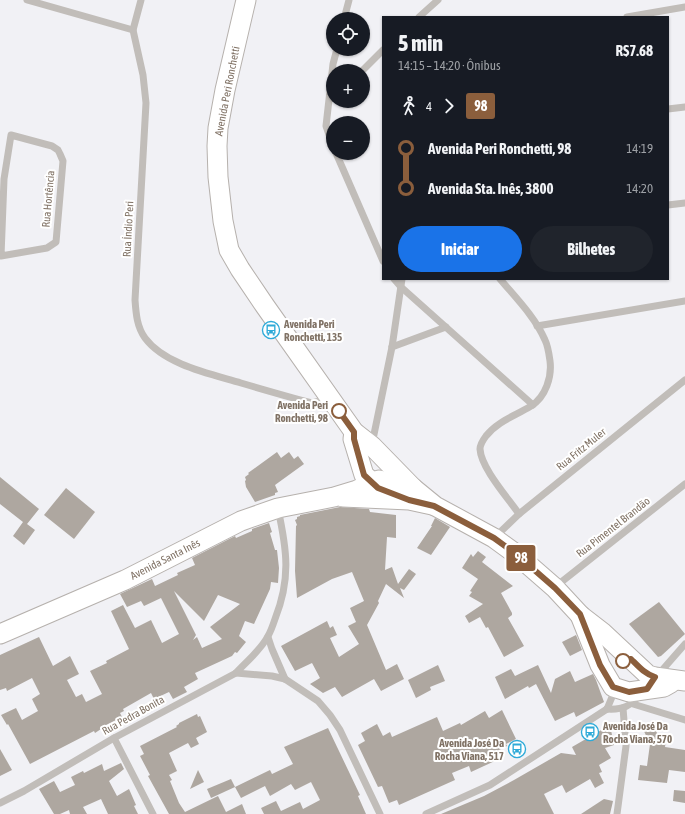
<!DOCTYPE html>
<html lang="pt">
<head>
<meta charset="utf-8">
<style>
  :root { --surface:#171b24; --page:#20242c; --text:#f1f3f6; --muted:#9ea1a6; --accent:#1a73e8 }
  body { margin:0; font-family:"Asap Condensed",sans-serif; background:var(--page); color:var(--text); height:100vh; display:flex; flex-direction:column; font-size:15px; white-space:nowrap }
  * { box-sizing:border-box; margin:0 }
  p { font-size:13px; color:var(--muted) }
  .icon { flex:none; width:22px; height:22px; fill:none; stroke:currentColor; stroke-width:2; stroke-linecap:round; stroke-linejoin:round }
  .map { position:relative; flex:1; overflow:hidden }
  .drawer { position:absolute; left:382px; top:16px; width:287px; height:264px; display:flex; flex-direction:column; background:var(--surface); border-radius:0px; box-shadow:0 1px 3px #0004 }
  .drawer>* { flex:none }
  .badge { padding:0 8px; border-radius:3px; font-size:14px; line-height:26px }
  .controls { position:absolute; left:326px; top:12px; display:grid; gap:8px }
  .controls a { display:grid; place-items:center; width:44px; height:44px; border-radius:50%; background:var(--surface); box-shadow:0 1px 3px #0004; font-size:20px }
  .map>.badge { position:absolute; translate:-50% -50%; box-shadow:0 0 0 2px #fff }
  .legs { display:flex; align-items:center; gap:6px; height:44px; padding:0 16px; font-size:13px }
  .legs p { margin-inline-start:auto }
  .summary { display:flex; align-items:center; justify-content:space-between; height:68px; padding:0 16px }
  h1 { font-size:22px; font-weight:800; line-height:30px }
  .action { display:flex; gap:8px; margin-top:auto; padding:8px 16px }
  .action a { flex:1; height:46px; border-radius:24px; background:var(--accent); color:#fff; font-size:16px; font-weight:800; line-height:46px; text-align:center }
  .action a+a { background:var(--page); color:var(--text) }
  ul { padding:0 16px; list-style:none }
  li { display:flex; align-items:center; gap:14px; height:40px; font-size:15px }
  li i { display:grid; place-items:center; width:6px; height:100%; margin:0 5px; background:currentColor }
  li i::after { content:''; width:10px; height:10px; margin:-5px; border:3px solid; border-radius:50%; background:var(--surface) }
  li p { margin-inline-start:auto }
  li:first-child i { background:linear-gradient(#0000 50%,currentColor 0) }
  li:last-child i { background:linear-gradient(currentColor 50%,#0000 0) }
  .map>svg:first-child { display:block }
  .building { fill:#aea7a0; fill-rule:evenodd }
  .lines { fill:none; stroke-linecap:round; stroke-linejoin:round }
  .major-casing { stroke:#b6b1ad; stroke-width:21 }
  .minor { stroke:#c1bdb9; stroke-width:7 }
  .major { stroke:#fff; stroke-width:19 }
  .line-1-casing { stroke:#fff; stroke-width:9 }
  .line-1 { stroke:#8b5e3c; stroke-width:6 }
  .stop-1-dot { fill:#fff; stroke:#8b5e3c; stroke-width:2 }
  .labels { text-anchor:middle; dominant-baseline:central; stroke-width:4; stroke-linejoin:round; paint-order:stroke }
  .street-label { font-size:11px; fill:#807265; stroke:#fff }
  .poi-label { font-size:11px; font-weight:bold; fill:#807265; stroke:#fff; text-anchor:start }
  .stop-label { font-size:11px; font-weight:bold; fill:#807265; stroke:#fff; text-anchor:end }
</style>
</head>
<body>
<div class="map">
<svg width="685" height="814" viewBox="0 0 685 814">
  <rect width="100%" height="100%" fill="#f1f1f5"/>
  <g class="building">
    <path d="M277,452L281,458L289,452L294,459L298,456L304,464L275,485L278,492L275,493V495L255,502L246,487L245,481L246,480L245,477L249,474L248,473Z"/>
    <path d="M0,477L39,509L27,524L35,530L24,545L13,536L23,522L0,504Z"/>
    <path d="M66,488L95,512L74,539L44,515Z"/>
    <path d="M340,507L369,509L370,512L396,515V538L387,537L385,570L392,567L398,584L409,569L416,574L404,590L400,588L404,598L386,584L378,601L379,603L367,625L386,670L397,664L404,679L381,691L374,679L342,697L335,687L323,693L310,684L320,678L312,663L295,671L281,646L327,621L330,628L333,626L337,635L330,638L339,657L359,644L348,626L356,622L350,608L364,601L352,572L332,579L297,598L295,571L296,526L297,525L295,520L297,519V517L300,516V515Z"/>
    <path d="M435,518L450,527L431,555L417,548L432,526H431Z"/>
    <path d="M269,523L272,532L270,533L275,550H277L279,568L278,583L271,582L270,589L254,624L245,621L239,636L246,642L237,653L235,652L232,656L195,673L198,679L184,687L187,692L173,699L169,692L154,699L151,693L123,709L124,711L120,713L122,717L104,726V727L95,733L94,731L30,764L8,724L7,725L1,715L16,708L22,720L38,711L32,699L40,694L32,678L7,691L6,688L0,690V655L39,637L53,666L70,656L79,674L67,680L76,697L82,694L86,702L102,694L90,671L107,663L106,661L129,649L111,611L123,605L135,628L151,620L162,643L179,634L161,598L144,606L141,601L127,607L120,594L152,579L155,586L178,575L177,573L195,565L192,558L235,536L236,538L252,531V529ZM174,591L204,621L218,595L240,604L210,627L222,639L202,648L197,637L193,640L196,635Z"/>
    <path d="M478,551L486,557L482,562L513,586L501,593L512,613V615L508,618L524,646L504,657L488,627L486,628L480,617L469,623L465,616L483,604L469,596L472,592L470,591L478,579L462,568L471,554L473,557Z"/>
    <path d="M659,602L685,634L661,656L658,657L629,624Z"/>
    <path d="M576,635L582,650L570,656L562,642Z"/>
    <path d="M438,665L445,681L430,687L431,690L416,698L408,680Z"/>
    <path d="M538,665L551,693L555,679L570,671L575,682L593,674L596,680L604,702L576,717L574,712L555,721L536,684L529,688L528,686L505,699L495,677L511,669L515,676Z"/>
    <path d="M502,710L516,739L506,744L507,746L493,753L497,760L471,772L469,766L452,773L455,780L399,805L397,800L389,803L382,786L378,787L358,745L365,741L361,733L377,724L383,736L390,732L392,737L437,717L443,731L460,723L461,725L485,711L489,718Z"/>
    <path d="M197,714L198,717L200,716L207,732L196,738L199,744L191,748L188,743L169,753L177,771L169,775L172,780L170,781L179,803L185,812L218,796L226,812L242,804L246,814H169L148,776L150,775L140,756L144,754L140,746L177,727L176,726L179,724V723Z"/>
    <path d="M652,723L660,739L666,740L665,747L685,750V772L669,770L667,783L638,780L640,765L647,766L650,744L642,727Z"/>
    <path d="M610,725L614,745L605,748L611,758L599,765L602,772L599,773L604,783L595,788L590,779L566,793L562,785L544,794L554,814H441L484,796L514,780L561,753L576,755L572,747Z"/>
    <path d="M328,728L360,795L358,796L366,814H264L261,808L276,801L281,811L300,802L303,809L320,800L311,782L295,790L291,784L270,796L265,786L241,798L235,787L270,770L272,774L293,764L284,747Z"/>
    <path d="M0,749L12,770L0,776Z"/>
    <path d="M121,763L124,769L109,781L117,796L129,789L136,805L134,806L138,814H108L101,799L83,807L87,814H70L69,810L60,814H54L39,789L54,781L60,792L75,785L71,777L83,771L84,773L102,764L104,771Z"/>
    <path d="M198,770L204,782L190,789Z"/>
    <path d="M231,779L235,787L211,798L207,789Z"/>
    <path d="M674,790L685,791V803L673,801Z"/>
    <path d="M604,799L613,801L610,814H581Z"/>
  </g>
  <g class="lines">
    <g class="major-casing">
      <g id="major">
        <path d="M246,0L225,90L218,128L217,146L218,177L223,221L229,250L240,269L265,306L354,432L372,446L413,488"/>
        <path d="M354,432L353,439L364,475L380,489"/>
        <path d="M343,497L409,500L432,505"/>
        <path d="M580,615L600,665L613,687L629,692L664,687L671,683"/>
        <path d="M0,634L125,580L241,521L278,508L334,497L357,490L379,480L413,488L435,506L494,538L516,554L555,588L580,615L602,632L648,675L655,677L685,681"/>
      </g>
    </g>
    <g class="minor">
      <path d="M27,0L133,30L143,75L146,103L135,300C136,314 137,327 145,338C165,365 211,374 241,383C265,390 289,397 312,403L328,399"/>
      <path d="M419,17L438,0"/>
      <path d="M627,17L685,7"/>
      <path d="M344,19L349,0"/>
      <path d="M133,30L141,0"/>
      <path d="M362,71L383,50"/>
      <path d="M668,109L685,107"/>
      <path d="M11,135L52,146L58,150L60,154L63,161L56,242L47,248L1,256L4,179Z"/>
      <path d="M333,146L326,126L333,64L337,49"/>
      <path d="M336,153L383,261"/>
      <path d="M668,205L685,203"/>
      <path d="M394,279L401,287L533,405"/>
      <path d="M500,279C516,298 535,317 545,340C548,346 549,354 550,361C552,376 546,397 531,406C515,416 498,421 486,436C483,440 480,444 480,449C481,468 508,498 519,514"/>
      <path d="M537,326L685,301"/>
      <path d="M392,347L446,327"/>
      <path d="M372,444L392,347L402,279"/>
      <path d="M494,538L519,514L685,380"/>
      <path d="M555,587L685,484"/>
      <path d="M268,637L272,649L285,679"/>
      <path d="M236,673L272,676L285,679L318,701L330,715L340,730L380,814"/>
      <path d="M657,676L685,644"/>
      <path d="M633,704L685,720"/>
      <path d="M607,709C624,710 630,706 641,694"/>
      <path d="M607,709L612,697L613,688"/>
      <path d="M114,738L153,814"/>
      <path d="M0,803L24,791L114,738L236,673C246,662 261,650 268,636C271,631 273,625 275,619C291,579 287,550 278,509"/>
      <path d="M426,814L490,785L607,709"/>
      <path d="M617,814L626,746L623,708"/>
    </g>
    <use href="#major" class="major"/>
  </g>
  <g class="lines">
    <g class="line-1-casing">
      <path id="line-1" d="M339,411L354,432V439L364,475L378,488L409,500L434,506L494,538L516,554L555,588L580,614L600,665L613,687L629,692L647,689L655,677C645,674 639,667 631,659L623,661"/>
    </g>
    <use href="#line-1" class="line-1"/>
  </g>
  <defs>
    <g id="bus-ring" transform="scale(0.9)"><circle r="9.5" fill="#fff" stroke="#2eaad8" stroke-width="1.5"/><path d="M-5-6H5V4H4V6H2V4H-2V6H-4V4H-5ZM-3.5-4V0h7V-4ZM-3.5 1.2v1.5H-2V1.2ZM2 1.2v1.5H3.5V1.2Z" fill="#2eaad8"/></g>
  </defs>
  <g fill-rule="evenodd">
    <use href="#bus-ring" x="271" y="330"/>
    <use href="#bus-ring" x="590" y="732"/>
    <use href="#bus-ring" x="517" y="749"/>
  </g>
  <g class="stop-1-dot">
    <circle cx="339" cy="411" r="7"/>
    <circle cx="623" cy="661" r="7"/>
  </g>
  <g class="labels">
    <g class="street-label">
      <text transform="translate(227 91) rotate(-79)">Avenida Peri Ronchetti</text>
      <text transform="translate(48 199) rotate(-85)">Rua Hortência</text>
      <text transform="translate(128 229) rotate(-87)">Rua Índio Peri</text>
      <text transform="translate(581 449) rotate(-39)">Rua Fritz Muler</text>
      <text transform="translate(613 527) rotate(-38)">Rua Pimentel Brandão</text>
      <text transform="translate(165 559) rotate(-27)">Avenida Santa Inês</text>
      <text transform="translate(133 715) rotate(-29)">Rua Pedra Bonita</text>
    </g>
    <g class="poi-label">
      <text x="284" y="324">Avenida Peri<tspan x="284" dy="13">Ronchetti, 135</tspan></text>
      <text x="603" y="726">Avenida José Da<tspan x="603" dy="13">Rocha Viana, 570</tspan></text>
      <text x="504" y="743" text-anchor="end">Avenida José Da<tspan x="504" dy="13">Rocha Viana, 517</tspan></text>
    </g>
    <g class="stop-label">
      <text x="328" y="405">Avenida Peri<tspan x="328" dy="13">Ronchetti, 98</tspan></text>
    </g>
  </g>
</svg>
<div class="controls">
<a><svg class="icon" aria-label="locate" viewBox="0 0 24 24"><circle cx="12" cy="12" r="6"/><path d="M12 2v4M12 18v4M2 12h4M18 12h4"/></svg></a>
<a>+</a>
<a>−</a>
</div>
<b class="badge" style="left:521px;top:558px;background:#8b5e3c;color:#fff">98</b>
<section class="drawer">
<div class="summary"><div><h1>5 min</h1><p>14:15 – 14:20 · Ônibus</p></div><b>R$7.68</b></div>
<div class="legs"><svg class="icon" aria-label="walk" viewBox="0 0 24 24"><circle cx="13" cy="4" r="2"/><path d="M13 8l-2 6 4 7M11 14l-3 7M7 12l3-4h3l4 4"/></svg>4<svg class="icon" aria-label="forward" viewBox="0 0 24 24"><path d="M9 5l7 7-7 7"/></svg><b class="badge" style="background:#8b5e3c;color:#fff">98</b></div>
<ul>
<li><i style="color:#8b5e3c"></i><b>Avenida Peri Ronchetti, 98</b><p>14:19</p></li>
<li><i style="color:#8b5e3c"></i><b>Avenida Sta. Inês, 3800</b><p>14:20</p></li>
</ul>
<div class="action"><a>Iniciar</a><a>Bilhetes</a></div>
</section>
</div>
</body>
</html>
